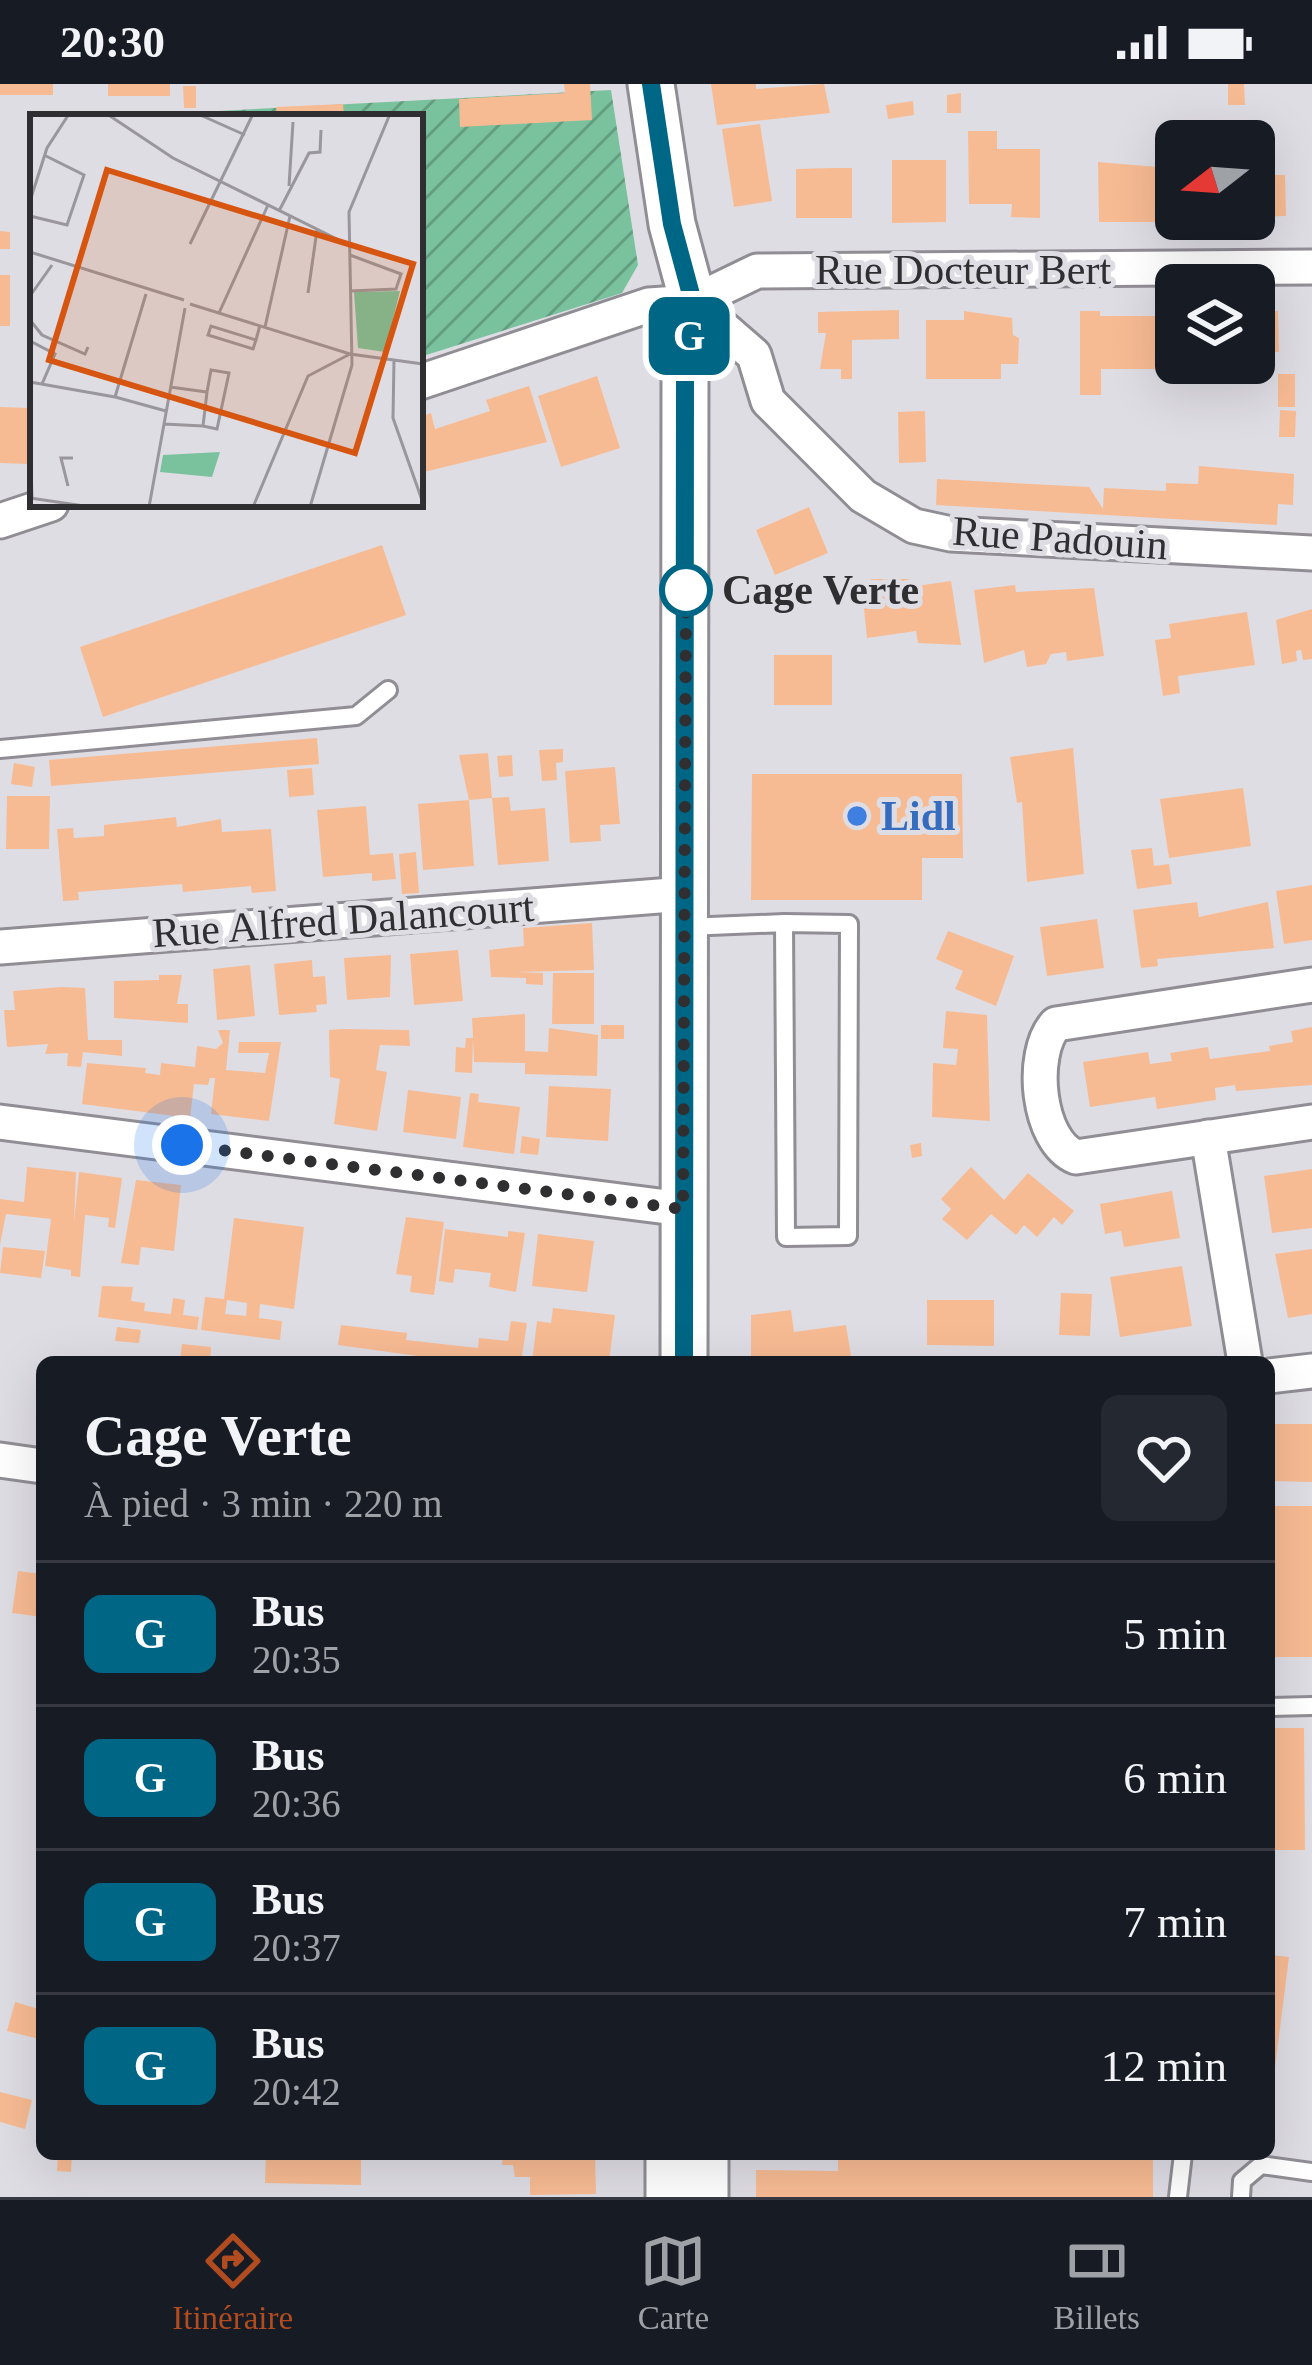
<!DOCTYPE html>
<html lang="fr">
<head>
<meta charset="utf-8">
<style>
  :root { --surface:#171b24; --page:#242831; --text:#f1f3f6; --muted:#9ea1a6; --line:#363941; --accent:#b14b20 }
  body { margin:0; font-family:Georgia,serif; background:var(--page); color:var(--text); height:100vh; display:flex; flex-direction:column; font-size:45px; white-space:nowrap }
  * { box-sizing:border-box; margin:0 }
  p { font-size:39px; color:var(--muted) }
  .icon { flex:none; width:66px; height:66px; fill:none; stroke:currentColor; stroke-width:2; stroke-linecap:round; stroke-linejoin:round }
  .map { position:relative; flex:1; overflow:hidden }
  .side { position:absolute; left:36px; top:1272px; width:1239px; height:804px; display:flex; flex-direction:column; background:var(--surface); border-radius:18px; box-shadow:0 12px 48px #0002 }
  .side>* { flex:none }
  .badge { padding:0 24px; border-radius:18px; font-size:42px; line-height:78px }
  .needle { width:78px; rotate:253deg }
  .tools { position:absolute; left:1155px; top:36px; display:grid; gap:24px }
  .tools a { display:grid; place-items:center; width:120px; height:120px; border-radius:18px; background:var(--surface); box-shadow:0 12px 48px #0002; font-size:60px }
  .you { position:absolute; width:60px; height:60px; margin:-30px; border:9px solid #fff; border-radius:50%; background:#1a73e8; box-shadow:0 0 0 18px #1a73e833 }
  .map>.badge { position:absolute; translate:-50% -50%; box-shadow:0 0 0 6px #fff }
  .round { display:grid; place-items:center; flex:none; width:126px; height:126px; border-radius:18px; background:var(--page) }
  .summary { display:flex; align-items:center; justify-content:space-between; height:204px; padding:0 48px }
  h1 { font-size:57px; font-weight:700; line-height:90px }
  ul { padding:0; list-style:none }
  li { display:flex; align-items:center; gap:36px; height:144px; padding:0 48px; border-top:3px solid var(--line) }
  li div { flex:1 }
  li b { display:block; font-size:45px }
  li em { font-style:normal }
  li .badge { min-width:132px; font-weight:700; text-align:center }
  .status { display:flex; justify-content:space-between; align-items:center; height:84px; padding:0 60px; background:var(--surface); direction:ltr }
  .status svg { height:33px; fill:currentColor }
  .menu { display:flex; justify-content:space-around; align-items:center; height:168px; border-top:3px solid var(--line); background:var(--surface); font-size:33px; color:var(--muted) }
  .menu a { display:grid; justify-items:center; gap:6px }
  .menu .on { color:var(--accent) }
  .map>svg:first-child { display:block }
  .garden { fill:url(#garden-furrows) }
  .building { fill:#f7bb93; fill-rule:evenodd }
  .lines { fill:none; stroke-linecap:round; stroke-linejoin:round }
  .lane-casing { stroke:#908e94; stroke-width:22 }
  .street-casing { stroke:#908e94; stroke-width:39 }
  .secondary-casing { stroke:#908e94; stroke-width:51 }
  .lane { stroke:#fff; stroke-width:16 }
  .street { stroke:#fff; stroke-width:33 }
  .secondary { stroke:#fff; stroke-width:45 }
  .line-casing { stroke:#fff; stroke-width:27 }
  .line { stroke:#006685; stroke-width:18 }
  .walk { stroke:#2f2e31; stroke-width:12; stroke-dasharray:0 21.6 }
  .stop-dot { fill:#fff; stroke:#006685; stroke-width:6 }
  .shop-dot { fill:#3f7fe0; stroke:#dfdde4; stroke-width:4.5 }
  .labels { text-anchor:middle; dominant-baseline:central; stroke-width:10; stroke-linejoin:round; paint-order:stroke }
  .street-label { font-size:42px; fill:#2f2e31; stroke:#dfdde4 }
  .stop-label { font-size:42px; font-weight:bold; fill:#2f2e31; stroke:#dfdde4; text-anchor:start }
  .shop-label { font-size:42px; font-weight:bold; fill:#366cbe; stroke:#dfdde4; text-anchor:start }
  .inset-road { fill:none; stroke:#99979c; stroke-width:3 }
  .view { fill:#d65510; fill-opacity:0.15; stroke:#d65510; stroke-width:6 }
  .inset-edge { fill:none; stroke:#2f2e31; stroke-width:6 }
</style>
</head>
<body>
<div class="status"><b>20:30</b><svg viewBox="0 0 49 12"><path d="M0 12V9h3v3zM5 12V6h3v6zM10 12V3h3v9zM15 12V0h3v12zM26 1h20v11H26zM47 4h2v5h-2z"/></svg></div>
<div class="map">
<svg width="1312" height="2113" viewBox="0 0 1312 2113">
  <defs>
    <pattern id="garden-furrows" width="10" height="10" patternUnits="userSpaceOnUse" patternTransform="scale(3)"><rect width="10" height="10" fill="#7ac29e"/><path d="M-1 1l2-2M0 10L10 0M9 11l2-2" fill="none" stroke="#649e81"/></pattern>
  </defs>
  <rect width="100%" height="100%" fill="#dfdde4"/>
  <path class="garden" d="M611,6L638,181L622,209L420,273V33H202L200,28Z"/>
  <g class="building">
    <rect x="0" y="0" width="53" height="11"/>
    <rect x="108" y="0" width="62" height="12"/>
    <path d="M564,0H590L592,36L460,43L459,15L565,9Z"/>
    <path d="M711,0H756V5L824,0L830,29L717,41Z"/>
    <path d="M1228,0H1244L1245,21H1228Z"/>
    <path d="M183,2H196V24H184Z"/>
    <path d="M961,9V29H947V11Z"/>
    <path d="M913,17L914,31L888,35L886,21Z"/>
    <path d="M343,20L344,33H277L276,23Z"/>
    <path d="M760,40L772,117L734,123L722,45Z"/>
    <path d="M968,47H997V65H1040V134L1011,133L1012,120H969Z"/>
    <path d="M1170,69H1176V138H1099L1098,78L1170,84Z"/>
    <path d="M892,76H946V138L892,139Z"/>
    <path d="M832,84H852V134H796V85Z"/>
    <path d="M1254,91H1285L1286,132L1254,133Z"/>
    <path d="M0,147L10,148V165H0Z"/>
    <rect x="0" y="191" width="10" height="51"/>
    <path d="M899,226V255L852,256V295H841V285H820L826,249H818V228Z"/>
    <path d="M964,227L1012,234L1013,251L1019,254L1018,280H1001V295H926V236H964Z"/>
    <path d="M1080,227H1100V232H1176V279H1197V285H1101V311H1080Z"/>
    <path d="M1254,227H1278L1279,268H1254Z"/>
    <rect x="1278" y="290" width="17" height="33"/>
    <path d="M597,292L620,364L561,383L538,312Z"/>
    <path d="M529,302L547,358L420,389V333L431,329L435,345L490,327L486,316Z"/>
    <path d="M0,323L30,324L29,380L0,379Z"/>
    <path d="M1280,326L1296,327L1295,353H1279Z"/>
    <path d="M925,327L926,378L899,379L898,328Z"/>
    <path d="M1199,382L1294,390L1293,421L1278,420L1277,441L936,421L937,395L1089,403L1103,425L1104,404L1166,407V399L1198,400Z"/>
    <path d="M809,423L828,469L775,491L756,446Z"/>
    <path d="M382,461L406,531L103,633L80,563Z"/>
    <path d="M871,495H909L910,503L951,497L961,561L918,559L916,547L867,554L863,515L874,513Z"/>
    <path d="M1015,501L1016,508L1094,504L1104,572L1067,577L1066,568L1051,570L1046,580L1027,583L1024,566L984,579L974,506Z"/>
    <path d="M1312,525V575L1303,576L1301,566L1296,567L1297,577L1282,580L1276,536Z"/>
    <path d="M1247,528L1255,581L1178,592L1180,609L1163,612L1155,556L1171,554L1169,540Z"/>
    <rect x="774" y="571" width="58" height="50"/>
    <path d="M317,654L319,680L51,702L49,676Z"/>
    <path d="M1073,664L1084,790L1027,798L1022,718L1017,719L1010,673Z"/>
    <path d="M563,665V678L556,679L557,696L542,697L539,666Z"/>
    <path d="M488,669L492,714L469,716L459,671Z"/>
    <path d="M512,671L513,692L499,693L497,672Z"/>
    <path d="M14,679L35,683L32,703L11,700Z"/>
    <path d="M615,683L620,740L600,741L601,757L570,759L565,687Z"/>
    <path d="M312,684L314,711L289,713L287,686Z"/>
    <path d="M752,690H962L963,774H922V816H751Z"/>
    <path d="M1243,704L1251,762L1169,774L1160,715Z"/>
    <path d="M7,712H50L49,765H6Z"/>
    <path d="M509,713L511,727L545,724L549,777L498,781L492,714Z"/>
    <path d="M469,716L474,782L423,786L418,720Z"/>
    <path d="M366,722L370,771L393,769L396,795L372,797V789L323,793L317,726Z"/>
    <path d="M176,733L177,743L221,735L222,748L271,745L276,807L252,809L251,802L183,808L182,800L78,808L79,816L63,817L57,745L73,744L74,754L104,752V741Z"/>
    <path d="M1152,764L1154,782L1169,780L1172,800L1137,805L1131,766Z"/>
    <path d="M416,768L419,809L402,810L399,770Z"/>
    <path d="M1312,801V856L1284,860L1276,807Z"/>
    <path d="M1197,818L1199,833L1268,818L1274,864L1157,875L1158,882L1141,884L1133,826Z"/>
    <path d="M1097,835L1104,884L1047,892L1040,843Z"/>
    <path d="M592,839L594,886L517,888L543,889V901L526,900V894L491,893L489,866L524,862L523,844Z"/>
    <path d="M948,847L1014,872L996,922L955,905L963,887L936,875Z"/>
    <path d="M458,866L463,917L414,921L410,870Z"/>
    <path d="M391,871L390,913L347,916L344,874Z"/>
    <path d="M312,876L313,893L325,892L327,920L316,921L317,928L279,931L274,880Z"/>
    <path d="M250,881L255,932L217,936L213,885Z"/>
    <path d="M553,889H594V940H552Z"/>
    <path d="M159,891H182L177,920H188V939L114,934V897L159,896Z"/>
    <path d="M61,903L85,904L88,956H122V972L83,968L81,983L67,982L68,969L45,970L48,960L7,963L4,926H15L13,907Z"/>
    <path d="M946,927L987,931L990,1037L932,1033L933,979L956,981L958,965L943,964Z"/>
    <path d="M525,930V967L548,968L549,944L598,951L597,992L525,990V979L474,978L473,955L472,989L455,988L456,963L465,964L466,954H473L472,934Z"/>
    <rect x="601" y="941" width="23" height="14"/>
    <path d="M1312,943V1001L1236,1007L1235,1001L1215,1004L1216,1016L1157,1025L1155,1013L1090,1023L1083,978L1148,968L1150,980L1172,977L1170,969L1208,963L1210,975L1270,967L1269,962L1293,958L1291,947Z"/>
    <path d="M344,945L409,946L410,962L380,961L376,986L387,988L377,1047L334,1040L340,995L330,993L329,946Z"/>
    <path d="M218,946H230L226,986L265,989L269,969H238L239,958H281L269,1037L211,1030L215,994H210L208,1001L194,1000L190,1034L82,1020L87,979L146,984L145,989L160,991L161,979L195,983L197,962L216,965L223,959Z"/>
    <path d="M549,1002L611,1005L608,1057L546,1053Z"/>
    <path d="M408,1006L461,1013L456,1055L403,1048Z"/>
    <path d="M470,1009L479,1010L478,1018L520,1023L514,1070L463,1063Z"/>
    <path d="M522,1052L540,1055L538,1071L520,1069Z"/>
    <path d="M921,1059L922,1072L912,1074L910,1061Z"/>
    <path d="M27,1083L76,1088L74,1139L79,1088L122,1094L115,1144L108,1143L109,1134L85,1131L80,1193L71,1192V1186L45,1182L51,1135L6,1130L0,1161V1115L24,1118Z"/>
    <path d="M971,1083L1004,1116L1028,1089L1074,1127L1062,1141L1054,1133L1037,1153L1024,1141L1016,1151L991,1130L967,1156L942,1135L951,1125L941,1115Z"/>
    <path d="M1312,1085V1144L1272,1149L1264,1092Z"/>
    <path d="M136,1096L181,1101L174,1167L141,1163L139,1181L121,1179Z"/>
    <path d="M1172,1107L1180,1154L1124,1163L1121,1147L1105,1150L1100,1120Z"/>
    <path d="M406,1133L444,1138L434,1211L410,1208L412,1192L396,1190Z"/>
    <path d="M234,1134L304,1143L294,1225L260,1220L259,1234L282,1237L280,1256L201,1246L205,1213L224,1215ZM227,1216L247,1219L246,1232L225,1230Z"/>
    <path d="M445,1145L508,1153V1147L525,1149L516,1208L489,1203L491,1189L455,1185L453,1199L439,1197Z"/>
    <path d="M538,1150L594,1157L587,1208L532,1202Z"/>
    <path d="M3,1163L45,1167L41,1194L0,1189Z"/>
    <path d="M1312,1165V1230L1288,1234L1275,1170Z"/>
    <path d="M1182,1182L1192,1242L1120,1253L1110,1193Z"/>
    <path d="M102,1202L133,1203L131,1217L145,1219L144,1227L171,1230L173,1214L185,1216L183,1231L199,1233L197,1246L98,1233Z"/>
    <path d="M1061,1209L1092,1210L1090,1252L1059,1251Z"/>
    <path d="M927,1216H994V1262L927,1261Z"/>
    <path d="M553,1224L615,1231L609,1278H532L537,1237L551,1239Z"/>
    <path d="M791,1226L794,1248L846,1241L852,1278H751V1231Z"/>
    <path d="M511,1237L527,1239L521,1278H461L338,1261L341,1241L407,1249L406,1256L478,1264L479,1254L508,1257Z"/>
    <path d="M117,1243L141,1246L139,1259L115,1257Z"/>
    <path d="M182,1260L211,1263L210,1278H180Z"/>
    <path d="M1269,1340H1312V1398L1269,1397Z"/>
    <rect x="1269" y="1422" width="43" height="151"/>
    <path d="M18,1487L42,1490V1533L12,1529Z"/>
    <path d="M1269,1644H1304L1305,1766H1269Z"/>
    <path d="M1269,1871L1289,1873L1272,2007H1269Z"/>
    <path d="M15,1918L42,1926L39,1955L7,1947Z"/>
    <path d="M0,2008L32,2016L25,2045L0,2038Z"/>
    <path d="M58,2070H72L71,2088L57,2087Z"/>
    <path d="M266,2070H361V2101L265,2099Z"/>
    <path d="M503,2070H595L596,2110L530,2111V2093H515L513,2081H502Z"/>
    <path d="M838,2070H1153V2113H756V2086L838,2087Z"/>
  </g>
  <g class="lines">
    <g class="lane-casing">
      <g id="lane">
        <path d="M0,665L356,632L388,606"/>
        <path d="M686,843L784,839L786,1153L848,1152L849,840L784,839"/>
        <path d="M1269,1623L1312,1622"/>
        <path d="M1178,2113L1183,2070"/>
        <path d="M1241,2113L1242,2097L1261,2081L1312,2088"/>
      </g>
    </g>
    <g class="street-casing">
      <g id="street">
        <path d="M693,218L754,271L768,317L863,412L914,442L951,450L1312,469"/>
        <path d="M420,298L649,221L693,218L757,187L1312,183"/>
        <path d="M0,437L51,420"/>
        <path d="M0,863L685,810"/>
        <path d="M1312,901L1056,940C1029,969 1037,1057 1076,1073L1312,1038"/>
        <path d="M0,1038L683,1125"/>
        <path d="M1208,1053L1245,1278"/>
        <path d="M1269,1292L1312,1287"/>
        <path d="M0,1376L42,1382"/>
      </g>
    </g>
    <g class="secondary-casing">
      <g id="secondary">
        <path d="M651,0L672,140L693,218L685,286L684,1278"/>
        <path d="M669,2113V2070"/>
        <path d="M705,2113V2070"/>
      </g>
    </g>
    <use href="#lane" class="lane"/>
    <use href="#street" class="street"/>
    <use href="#secondary" class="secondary"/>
  </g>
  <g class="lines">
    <g class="line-casing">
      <path id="line" d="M651,0L672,140L693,218L685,286L684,1278"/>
    </g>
    <use href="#line" class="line"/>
    <path class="walk" d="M182,1061L683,1125L686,501V506"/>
  </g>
  <circle class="stop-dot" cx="686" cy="506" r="24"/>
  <circle class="shop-dot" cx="857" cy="732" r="12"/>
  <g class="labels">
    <g class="street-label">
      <text x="963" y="186">Rue Docteur Bert</text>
      <text transform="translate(1060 454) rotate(4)">Rue Padouin</text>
      <text transform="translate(343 836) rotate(-4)">Rue Alfred Dalancourt</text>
    </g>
    <g class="stop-label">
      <text x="722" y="506">Cage Verte</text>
    </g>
    <g class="shop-label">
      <text x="881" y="732">Lidl</text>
    </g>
  </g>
  <g transform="translate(30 30)">
    <rect width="393" height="393" fill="#dfdde4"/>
    <path d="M370,177L355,238L328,234L324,178ZM190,338L182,363L130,358L133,341Z" fill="#7ac29e"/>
    <path class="inset-road" d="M77,0L143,44L319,131M168,0L215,21M259,72L263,8M0,87L17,34L39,0M249,97L279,39L290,38L291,16M0,102L37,111L54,61L14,41M160,130L223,0M0,138L154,186M320,141L371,160L366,175L320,177M278,179L287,116M116,180L85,283L136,297M0,182L22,151M160,190L320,240L393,250M189,199L238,91M0,206L12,221L55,240L58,233M235,213L260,102M226,226L223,235L178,221L181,212L226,226L230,211M0,227L25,240L12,270M364,245L363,304L393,389M0,268L85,283M140,273L177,278L181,256L199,259L187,315L173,312L177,278M134,310L173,312M0,320L2,384M38,372L31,344H43M0,384L61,393M119,393L155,194M223,393L278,262L320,240M280,393L322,251L319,98L360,0"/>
    <path class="view" d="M77,56L383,150L325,339L19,246Z"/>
    <rect width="393" height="393" class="inset-edge"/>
  </g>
</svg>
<div class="tools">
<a><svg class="needle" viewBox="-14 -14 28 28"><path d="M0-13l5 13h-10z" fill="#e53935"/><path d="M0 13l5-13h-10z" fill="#9ea1a6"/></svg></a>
<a><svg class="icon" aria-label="layers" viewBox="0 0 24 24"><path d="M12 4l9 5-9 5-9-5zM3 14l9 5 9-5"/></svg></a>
</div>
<div class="you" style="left:182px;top:1061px"></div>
<b class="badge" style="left:689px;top:252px;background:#006685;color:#fff">G</b>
<section class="side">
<div class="summary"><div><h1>Cage Verte</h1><p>À pied · 3 min · 220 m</p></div><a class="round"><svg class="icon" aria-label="heart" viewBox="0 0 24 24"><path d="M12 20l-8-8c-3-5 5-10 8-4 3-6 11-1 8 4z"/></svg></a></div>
<ul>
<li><span class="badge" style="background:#006685;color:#fff">G</span><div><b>Bus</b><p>20:35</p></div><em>5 min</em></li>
<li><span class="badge" style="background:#006685;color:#fff">G</span><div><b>Bus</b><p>20:36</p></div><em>6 min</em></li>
<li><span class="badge" style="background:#006685;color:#fff">G</span><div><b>Bus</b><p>20:37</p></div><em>7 min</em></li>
<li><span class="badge" style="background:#006685;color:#fff">G</span><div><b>Bus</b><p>20:42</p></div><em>12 min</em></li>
</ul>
</section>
</div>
<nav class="menu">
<a class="on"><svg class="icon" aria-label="directions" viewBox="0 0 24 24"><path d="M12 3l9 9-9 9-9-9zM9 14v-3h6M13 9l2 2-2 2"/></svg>Itinéraire</a>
<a><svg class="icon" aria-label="map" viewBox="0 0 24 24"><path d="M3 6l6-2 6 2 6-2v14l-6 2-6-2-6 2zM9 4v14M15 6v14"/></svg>Carte</a>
<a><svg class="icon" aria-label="tickets" viewBox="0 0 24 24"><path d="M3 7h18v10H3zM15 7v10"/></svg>Billets</a>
</nav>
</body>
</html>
